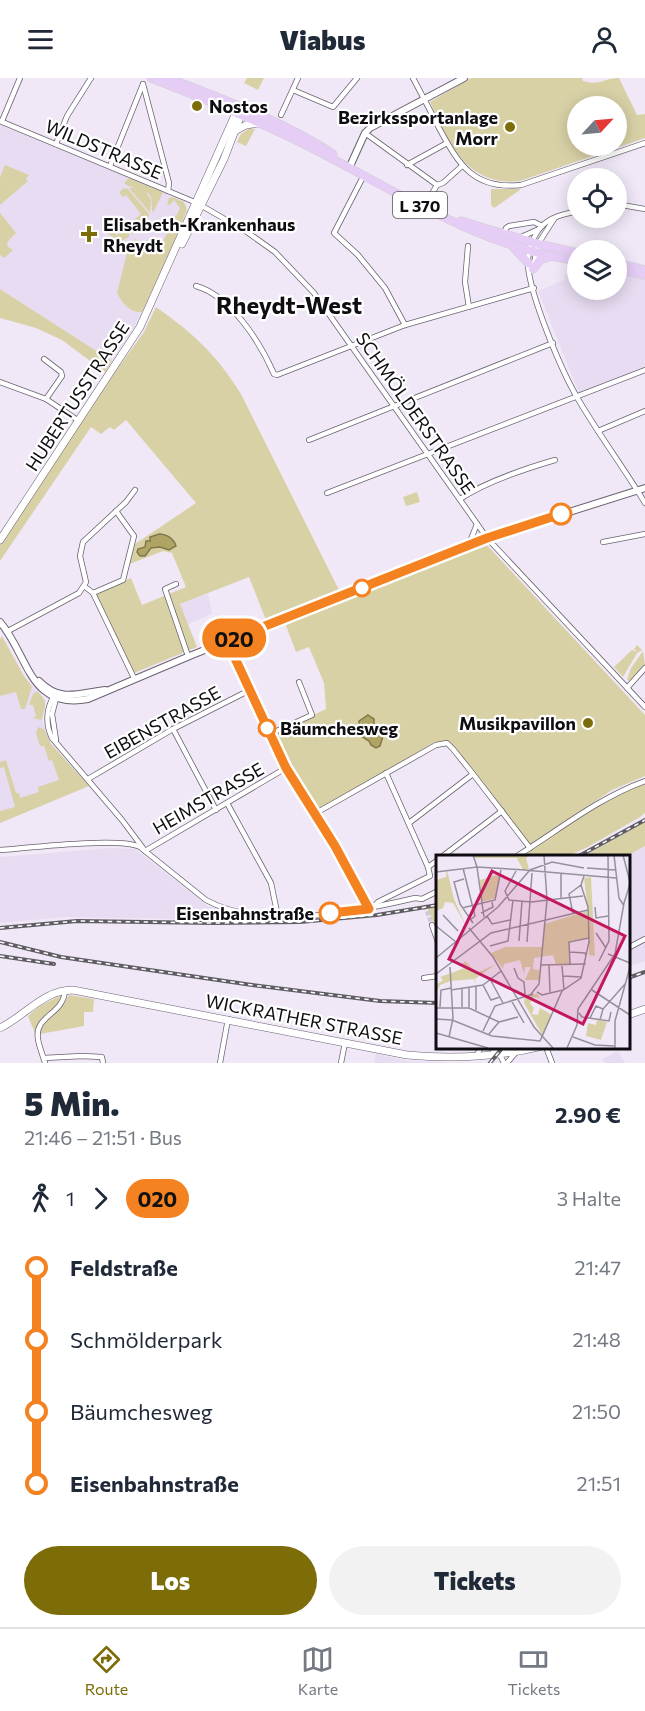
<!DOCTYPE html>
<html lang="de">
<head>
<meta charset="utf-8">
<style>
  :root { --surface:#fff; --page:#f2f2f3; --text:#1f2937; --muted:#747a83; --line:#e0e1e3; --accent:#7d6d09 }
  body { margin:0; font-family:Commissioner,sans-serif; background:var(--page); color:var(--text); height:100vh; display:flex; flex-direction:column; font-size:22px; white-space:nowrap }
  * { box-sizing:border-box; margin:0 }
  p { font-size:20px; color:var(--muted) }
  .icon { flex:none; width:33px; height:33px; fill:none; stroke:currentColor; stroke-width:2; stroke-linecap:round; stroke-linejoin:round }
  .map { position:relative; height:985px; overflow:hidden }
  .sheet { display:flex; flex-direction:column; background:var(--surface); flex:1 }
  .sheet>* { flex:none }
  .badge { padding:0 12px; border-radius:20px; font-size:21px; line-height:39px }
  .needle { width:39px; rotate:64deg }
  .tools { position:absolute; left:567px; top:18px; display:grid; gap:12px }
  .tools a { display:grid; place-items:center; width:60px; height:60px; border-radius:50%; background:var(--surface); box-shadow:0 3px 15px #0003; font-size:30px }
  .map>.badge { position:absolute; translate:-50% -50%; box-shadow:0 0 0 3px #fff }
  .legs { display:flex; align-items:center; gap:9px; height:66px; padding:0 24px; font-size:20px }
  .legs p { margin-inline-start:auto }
  .overview { display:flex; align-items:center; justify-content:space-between; height:102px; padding:0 24px }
  h1 { font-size:33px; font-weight:800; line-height:45px }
  .action { display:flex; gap:12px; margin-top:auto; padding:12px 24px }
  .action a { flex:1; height:69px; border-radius:36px; background:var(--accent); color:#fff; font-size:24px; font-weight:800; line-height:69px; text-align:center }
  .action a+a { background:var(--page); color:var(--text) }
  ul { padding:0 24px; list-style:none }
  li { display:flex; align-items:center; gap:21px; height:72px; font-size:22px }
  li i { display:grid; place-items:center; width:9px; height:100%; margin:0 8px; background:currentColor }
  li i::after { content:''; width:15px; height:15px; margin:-8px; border:4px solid; border-radius:50%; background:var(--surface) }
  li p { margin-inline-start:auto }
  li:first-child i { background:linear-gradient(#0000 50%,currentColor 0) }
  li:last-child i { background:linear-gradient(currentColor 50%,#0000 0) }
  header { display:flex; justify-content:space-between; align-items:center; height:78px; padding:0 24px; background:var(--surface); font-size:27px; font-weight:800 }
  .dock { display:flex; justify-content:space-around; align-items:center; height:84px; border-top:2px solid var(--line); background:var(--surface); font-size:16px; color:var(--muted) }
  .dock a { display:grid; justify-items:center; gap:3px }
  .dock .selected { color:var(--accent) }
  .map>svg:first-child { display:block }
  .built { fill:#e8dcf2 }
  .green { fill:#d9d1a6; fill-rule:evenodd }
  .water { fill:#b0a464; stroke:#80774b; stroke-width:1.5 }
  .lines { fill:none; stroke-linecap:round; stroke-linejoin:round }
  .minor-tunnel { stroke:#cec7d4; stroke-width:4.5; stroke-dasharray:4.5 2; stroke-linecap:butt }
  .minor-casing { stroke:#6a626f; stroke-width:6 }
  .tertiary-casing { stroke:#6a626f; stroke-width:8 }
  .secondary-casing { stroke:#6a626f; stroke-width:8 }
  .primary-casing { stroke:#cfcfcf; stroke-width:9 }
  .minor { stroke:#fff; stroke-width:4.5 }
  .tertiary { stroke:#fff; stroke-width:6 }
  .secondary { stroke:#fff; stroke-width:7 }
  .primary { stroke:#e5cdf6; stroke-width:8 }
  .rail-casing { stroke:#605c64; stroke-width:4 }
  .rail { stroke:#fff; stroke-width:1.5; stroke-dasharray:4.5; stroke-linecap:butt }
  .line-1-casing { stroke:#fff; stroke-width:14 }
  .line-1 { stroke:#f58220; stroke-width:9 }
  .poi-dot { fill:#7d6d09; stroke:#fff; stroke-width:2 }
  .stop-1-dot { fill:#fff; stroke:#f58220; stroke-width:3 }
  .labels { text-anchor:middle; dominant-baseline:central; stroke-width:4.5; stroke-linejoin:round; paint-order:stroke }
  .shield { fill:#fff; stroke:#575658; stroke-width:1.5 }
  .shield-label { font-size:16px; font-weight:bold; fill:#0f0d11 }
  .poi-label { font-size:18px; font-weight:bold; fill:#0f0d11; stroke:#fff; text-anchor:start }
  .street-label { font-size:18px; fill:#0f0d11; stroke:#fff }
  .stop-label { font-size:18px; font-weight:bold; fill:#0f0d11; stroke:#fff; text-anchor:start }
  .district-label { font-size:24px; font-weight:bold; fill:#0f0d11; stroke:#fff }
  .inset-road { fill:none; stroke:#96909b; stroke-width:1.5 }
  .view { fill:#c2185b; fill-opacity:0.15; stroke:#c2185b; stroke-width:3 }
  .inset-edge { fill:none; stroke:#0f0d11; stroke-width:3 }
</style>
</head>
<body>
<header><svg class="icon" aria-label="menu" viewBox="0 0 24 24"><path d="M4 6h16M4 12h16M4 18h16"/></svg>Viabus<svg class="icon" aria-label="person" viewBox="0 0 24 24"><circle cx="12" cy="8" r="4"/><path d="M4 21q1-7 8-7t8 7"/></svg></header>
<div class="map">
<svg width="645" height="985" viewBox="0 0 645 985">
  <rect width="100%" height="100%" fill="#f0e8f7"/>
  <g class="built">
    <path d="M0,46L163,114L184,124L187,129L144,230L136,246L112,283L0,211Z"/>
    <path d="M569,186L577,188L578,212H616L617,196L645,201V288L579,315L538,213L564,202V198L573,194Z"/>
    <path d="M208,516L212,536L188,546L179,526Z"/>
    <path d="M26,600L46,623L42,642L51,666L89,708L0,745V606Z"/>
    <path d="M645,768V883L629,888L627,778Z"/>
    <path d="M111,770L135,771L208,828L229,834L228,842L65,839L0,845V779Z"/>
    <path d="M618,973L625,985H605L602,981Z"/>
    <path d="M376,976L407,983L456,985H374Z"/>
  </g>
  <g class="green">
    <path d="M247,0H264L258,12L244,5Z"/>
    <path d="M471,0H582L583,3C601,8 603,0 619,0L637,37L645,36V60L520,103C467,109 449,65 430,24ZM578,28H616V68H578Z"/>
    <path d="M250,50L255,51L246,68L237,64L241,56Z"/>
    <path d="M5,87L29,97L26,101L28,103L0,127V99Z"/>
    <path d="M129,100L163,114L153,135C150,128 155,119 146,114L151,122L150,135L129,110L134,109L128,108L124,105Z"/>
    <path d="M124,110L128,111L149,136L148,141L140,150L133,143L141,136L126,117L123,119L119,114Z"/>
    <path d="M491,111H520V112L494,130L491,127Z"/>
    <path d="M173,119L184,124L187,132L167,181L142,234C130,235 122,225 117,215L127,175L135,161L158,173L173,144L170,142L173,137L176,138L180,130L174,122L170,127L167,126L169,120Z"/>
    <path d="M0,135L16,155L7,164L8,169L13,172L4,180L0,177Z"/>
    <path d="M133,144L138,152L131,157L133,152L129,156V159L118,165L106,153L110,149L117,157Z"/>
    <path d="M0,211L112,283L105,294L62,262L36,250L0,240Z"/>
    <path d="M156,229C194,256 216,276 241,316L341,516L328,518L266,542L249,499L180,526L197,569L134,595L95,515L131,500L142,527L186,509L172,475L163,473L127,487L132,468L196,425L126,342L114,352L110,349L101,356L91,349L0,483V465L97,319L144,254Z"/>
    <path d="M417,414L420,424L406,428L403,419Z"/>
    <path d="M484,464L645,637V698L612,712L530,767L446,663L435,664L318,732L289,688L274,656L326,631L324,605L309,569L296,574L285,545Z"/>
    <path d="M2,558L24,598L32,609L25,631H21L16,614L0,618V561Z"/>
    <path d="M637,567L642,572L637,575L623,599L614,589L632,572L637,574L634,571Z"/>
    <path d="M643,573L645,587L630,603L627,602L631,590Z"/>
    <path d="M37,613C49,624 45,627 42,642L33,640L36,638L33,627H29L33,616Z"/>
    <path d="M38,649L44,651L51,666L89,708L0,745V733L15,729L4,689L0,690V684L6,682L16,715H19L20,720L39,714L38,709L59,702L52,682L49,683L44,668H40L36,655Z"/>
    <path d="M645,706V735L640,739L586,770L567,778H523C562,751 600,723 645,706Z"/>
    <path d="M645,744V768L627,778H584Z"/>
    <path d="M438,828V856L428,831Z"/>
    <path d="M69,917L94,921L93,934H84V948L40,956C44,939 60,934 69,917Z"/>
    <path d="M60,918L63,922L42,942L36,958L28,938L41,927Z"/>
  </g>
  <g class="water">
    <path d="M159,456C167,456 174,461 176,468L169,472L160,469L151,470L145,478H140L137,474L138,471L145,469L146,463H150V459Z"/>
    <path d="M368,637L374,641V647L383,658L380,668L376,670L371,667L369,663L361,658L359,643Z"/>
  </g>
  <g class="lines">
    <path class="minor-tunnel" d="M425,827L432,847"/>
    <g class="minor-casing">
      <g id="minor">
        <path d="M413,0C422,17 431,34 439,50C459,87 474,112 521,107L645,65"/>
        <path d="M143,6L169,105L168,113"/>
        <path d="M293,12L333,29L357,0"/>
        <path d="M281,37L298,0"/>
        <path d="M0,43L197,125L247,154L275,174L314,215L487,460L645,629"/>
        <path d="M2,43L20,0"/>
        <path d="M365,55L437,107L443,105L462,88"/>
        <path d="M56,66L67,38L91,0"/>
        <path d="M407,87L447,65"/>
        <path d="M110,88L143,6"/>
        <path d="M364,97L334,155L358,177L385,210L405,247"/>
        <path d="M426,126L437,107"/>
        <path d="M616,126L645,131"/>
        <path d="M578,133C564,136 550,139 541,149C532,159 527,176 528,188C531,220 561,292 578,321C599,357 624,390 645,425"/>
        <path d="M504,156L506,150L509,148L534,144L542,148"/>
        <path d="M519,160L539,151"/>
        <path d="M468,168L465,204L469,229"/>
        <path d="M533,190L538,166L554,141"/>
        <path d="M196,208C231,218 260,264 274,296L277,297L405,247L534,210"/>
        <path d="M44,281L61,294L62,298L46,321"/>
        <path d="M0,304L46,321L79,343"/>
        <path d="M598,353L645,333"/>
        <path d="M309,362L553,265"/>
        <path d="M327,415L645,292"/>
        <path d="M460,421C487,403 524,391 555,382"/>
        <path d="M603,464L645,456"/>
        <path d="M469,466L477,446"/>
        <path d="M176,506L165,511L188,578"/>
        <path d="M84,508L93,515L123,502L134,458L116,433"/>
        <path d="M93,515L134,600"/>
        <path d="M8,553L79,515L86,504L80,478L83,464L126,424L135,412"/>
        <path d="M227,563L286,690L335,768L369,830"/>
        <path d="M627,610L645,590"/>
        <path d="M55,616C46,630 45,646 52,660L122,742L143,770"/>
        <path d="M173,651L216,732"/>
        <path d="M270,656L312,637L299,604"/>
        <path d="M56,662L52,636L57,617"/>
        <path d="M88,701L173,651L250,612"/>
        <path d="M227,725L271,805L278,839"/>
        <path d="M316,735L436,667L447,665L453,671L473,696L530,770"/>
        <path d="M409,745L473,696"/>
        <path d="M0,772C28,770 119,759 140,769L206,822C262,853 356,834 415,820L422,821L438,813"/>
        <path d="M145,773L286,690"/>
        <path d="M443,778L502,733"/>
        <path d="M517,778C559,752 598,720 645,703"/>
        <path d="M428,789L438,782"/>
        <path d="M374,828L378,824L430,798L428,789L386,695"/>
        <path d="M432,847L438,864"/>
        <path d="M628,870L645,861"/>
        <path d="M424,900L438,898"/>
        <path d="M489,969L499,975L504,985"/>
        <path d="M546,969L552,985"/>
        <path d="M477,977L481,969"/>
        <path d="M44,980L82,978L102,979L103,985"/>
        <path d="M45,985C43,977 39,969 38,961C34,937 64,937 65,912"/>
        <path d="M220,985L228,941"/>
        <path d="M341,985L345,965"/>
        <path d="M507,985L517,973"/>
      </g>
    </g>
    <g class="tertiary-casing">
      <g id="tertiary">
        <path d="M351,86L365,55L370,50L464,0"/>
        <path d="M0,544C29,578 29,632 88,621L192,577L487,460L645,410"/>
        <path d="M39,603C61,625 78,615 105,612"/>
      </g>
    </g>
    <g class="secondary-casing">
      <g id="secondary">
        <path d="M235,53L246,47L258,45"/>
        <path d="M182,166L224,81L242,34"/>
        <path d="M0,462L140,249L236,35L240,31"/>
        <path d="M628,937L645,931"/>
        <path d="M0,950C25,938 43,912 73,912L407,977C450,981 496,979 538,969"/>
      </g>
    </g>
    <g class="primary-casing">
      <g id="primary">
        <path d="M151,0C205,21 259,43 310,69C396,113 480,169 578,183"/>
        <path d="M168,0C224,22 283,43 333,76"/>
        <path d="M461,143L538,166L578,175"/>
        <path d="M513,169L528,185"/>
        <path d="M616,185L645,192"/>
        <path d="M533,191L540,182L551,178"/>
        <path d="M616,191L645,197"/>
      </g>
    </g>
    <use href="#minor" class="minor"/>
    <use href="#tertiary" class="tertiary"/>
    <use href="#secondary" class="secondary"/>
    <use href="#primary" class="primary"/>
    <g class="rail-casing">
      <g id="rail">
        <path d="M579,778L645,742"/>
        <path d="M0,850L77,843L215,845L300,844L377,837L438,827"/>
        <path d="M0,864L61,879L252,907L380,923L438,925"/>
        <path d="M0,878L54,886"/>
        <path d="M628,900L645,894"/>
        <path d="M490,985L503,969"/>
      </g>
    </g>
    <use href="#rail" class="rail"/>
  </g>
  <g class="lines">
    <g class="line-1-casing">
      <path id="line-1" d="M330,835L369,831L335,768L286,690L227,563L487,460L561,436"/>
    </g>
    <use href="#line-1" class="line-1"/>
  </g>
  <g class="poi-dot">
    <circle cx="197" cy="28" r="6"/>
    <circle cx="510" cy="49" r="6"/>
    <path d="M86 147h6v6h6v6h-6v6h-6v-6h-6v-6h6z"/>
    <circle cx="588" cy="645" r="6"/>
  </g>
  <g class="stop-1-dot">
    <circle cx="561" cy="436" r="10"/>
    <circle cx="362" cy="510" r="8"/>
    <circle cx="267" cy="650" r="8"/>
    <circle cx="330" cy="835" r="10"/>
  </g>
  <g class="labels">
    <rect class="shield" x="393" y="114" width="54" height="26" rx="4.5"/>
    <g class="shield-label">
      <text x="420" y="127">L 370</text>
    </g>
    <g class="poi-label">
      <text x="209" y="28">Nostos</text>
      <text x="498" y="39" text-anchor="end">Bezirkssportanlage<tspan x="498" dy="21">Morr</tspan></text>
      <text x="103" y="146">Elisabeth-Krankenhaus<tspan x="103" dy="21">Rheydt</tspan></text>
      <text x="576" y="645" text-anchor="end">Musikpavillon</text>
    </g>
    <g class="street-label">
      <text transform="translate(104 71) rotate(23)">WILDSTRASSE</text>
      <text transform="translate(77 318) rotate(-57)">HUBERTUSSTRASSE</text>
      <text transform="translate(416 335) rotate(55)">SCHMÖLDERSTRASSE</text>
      <text transform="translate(162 644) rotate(-29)">EIBENSTRASSE</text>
      <text transform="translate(208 720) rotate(-30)">HEIMSTRASSE</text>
      <text transform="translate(304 941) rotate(11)">WICKRATHER STRASSE</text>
    </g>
    <g class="stop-label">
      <text x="280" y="650">Bäumchesweg</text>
      <text x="314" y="835" text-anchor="end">Eisenbahnstraße</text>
    </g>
    <g class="district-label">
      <text x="289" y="226">Rheydt-West</text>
    </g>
  </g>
  <g transform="translate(436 777)">
    <rect width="194" height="194" fill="#f0e8f7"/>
    <path d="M38,0H95L90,3L93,14L87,15L81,3H39ZM11,15L18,44L30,71L17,48L9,47L7,53L0,56V25L10,22ZM64,19L60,43L45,47L44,25ZM155,22L159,101L153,100V83L134,86L133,109L120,110L117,100L98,103L97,114L103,115V125H89L95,112H89L88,119L84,105L68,109L67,114L55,98L69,92H106L108,69L151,56V73L152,55L148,23ZM29,106L41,118L60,109L39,124L40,131L38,124L15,126L4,130L0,138V130L7,125L4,122L29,113L26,109ZM101,139L104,143L98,142L94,148L98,153L96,159L102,160L104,153L116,160L107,181L88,148L89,140ZM161,165L171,167L165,185L150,181L152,168L160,170Z" fill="#d9d1a6"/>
    <path class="inset-road" d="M37,0L41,12L90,15M178,0L183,43L188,51M187,0L194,27M27,13L39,61L34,65M151,13L180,15M88,15L180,23M80,16L69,36L73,45L95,47L147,41M0,17L41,12L48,62M125,19V43M28,24L18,27L24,49L37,68M188,48L194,29M159,52L160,63L172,61M26,53L59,45L65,15M45,58L57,52L56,47M137,59L133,39L145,30M7,60L22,76M51,61L56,69L74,65M0,71L20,87M33,73L57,102L98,172L117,193M160,78L170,93M83,86L86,46M91,87L96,18M54,91L72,86L77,45M133,97L149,98L150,101M172,99L194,108M0,103L62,52L94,15L116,7L148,13M163,106L173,86L172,0M105,110L150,109M113,110L114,138M134,110L133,87L153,83M126,111L128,135M78,113L82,123L88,127L89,139M0,119L55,78L152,55M127,121L145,122M54,124L67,148M47,130L55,145L64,142M40,132V155M26,133V152M33,133V153M15,135L47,130L65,116M156,135L194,160M101,137L106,140L127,135M95,139L103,129L111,45L108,0M75,145L88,168M4,152L5,135L15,133M0,153H33L63,167M143,158L146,162L173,166L175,157M154,163L160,151L167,154M0,164L16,165L56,181M164,165L167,154L189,129M47,176L59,151L97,139M0,178L52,193M53,179L63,167L82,162M56,181L104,186L126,136L145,123L153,87L152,52L145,30L148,21M13,182L17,163L14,112M137,182L159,190L178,191M131,193L141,170L142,154L179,99L188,48M179,193V166L194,112"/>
    <path class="view" d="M56,16L189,81L147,169L13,104Z"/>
    <rect width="194" height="194" class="inset-edge"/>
  </g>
</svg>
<div class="tools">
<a><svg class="needle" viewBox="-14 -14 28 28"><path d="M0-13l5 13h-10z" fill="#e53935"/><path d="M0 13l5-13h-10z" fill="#747a83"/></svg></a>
<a><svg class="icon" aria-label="locate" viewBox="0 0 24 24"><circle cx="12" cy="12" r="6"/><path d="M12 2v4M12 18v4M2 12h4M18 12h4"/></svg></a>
<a><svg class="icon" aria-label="layers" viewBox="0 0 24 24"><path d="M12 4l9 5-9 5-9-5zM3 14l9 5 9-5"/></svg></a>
</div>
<b class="badge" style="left:234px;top:560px;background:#f58220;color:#111">020</b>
</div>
<section class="sheet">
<div class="overview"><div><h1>5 Min.</h1><p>21:46 – 21:51 · Bus</p></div><b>2.90 €</b></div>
<div class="legs"><svg class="icon" aria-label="walk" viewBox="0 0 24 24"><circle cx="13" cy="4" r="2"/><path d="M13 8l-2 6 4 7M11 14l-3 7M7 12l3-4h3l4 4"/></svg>1<svg class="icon" aria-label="forward" viewBox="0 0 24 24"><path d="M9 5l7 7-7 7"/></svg><b class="badge" style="background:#f58220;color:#111">020</b><p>3 Halte</p></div>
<ul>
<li><i style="color:#f58220"></i><b>Feldstraße</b><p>21:47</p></li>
<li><i style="color:#f58220"></i><span>Schmölderpark</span><p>21:48</p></li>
<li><i style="color:#f58220"></i><span>Bäumchesweg</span><p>21:50</p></li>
<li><i style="color:#f58220"></i><b>Eisenbahnstraße</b><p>21:51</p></li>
</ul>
<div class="action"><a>Los</a><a>Tickets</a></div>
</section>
<nav class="dock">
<a class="selected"><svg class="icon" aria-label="directions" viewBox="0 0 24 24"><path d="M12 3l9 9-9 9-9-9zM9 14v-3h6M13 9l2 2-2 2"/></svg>Route</a>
<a><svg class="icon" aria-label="map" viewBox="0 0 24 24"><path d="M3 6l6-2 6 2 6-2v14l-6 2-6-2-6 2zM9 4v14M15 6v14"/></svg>Karte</a>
<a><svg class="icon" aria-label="tickets" viewBox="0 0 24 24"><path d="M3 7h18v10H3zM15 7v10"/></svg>Tickets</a>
</nav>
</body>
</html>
